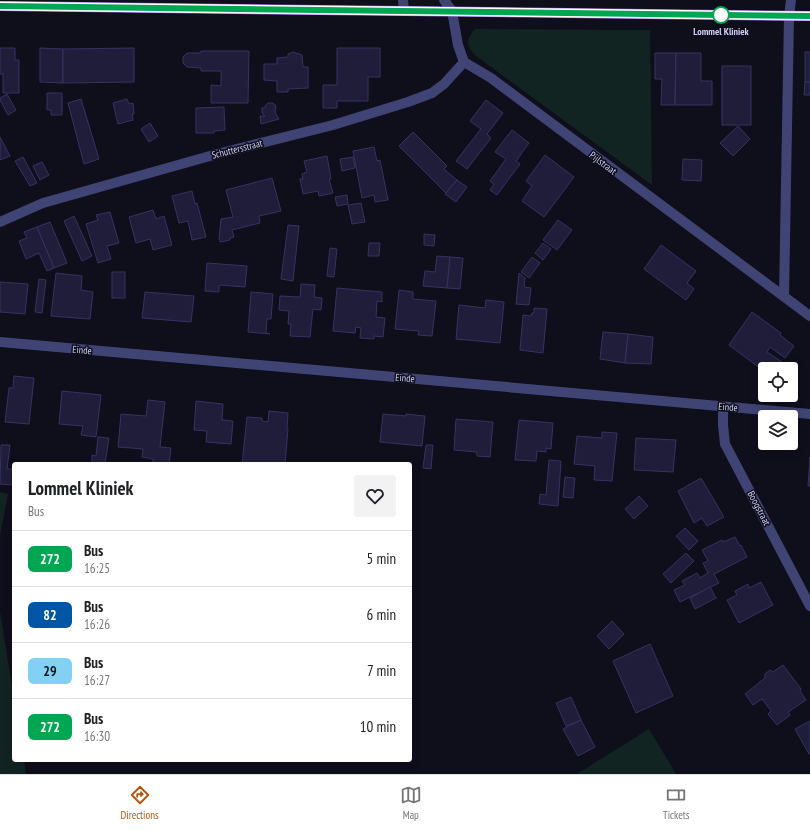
<!DOCTYPE html>
<html lang="en">
<head>
<meta charset="utf-8">
<style>
  :root { --surface:#fff; --page:#f2f2f2; --text:#202124; --muted:#757577; --line:#e0e0e0; --accent:#b45309 }
  body { margin:0; font-family:"PT Sans Narrow",sans-serif; background:var(--page); color:var(--text); height:100vh; display:flex; flex-direction:column; font-size:15px; white-space:nowrap }
  * { box-sizing:border-box; margin:0 }
  p { font-size:13px; color:var(--muted) }
  .icon { flex:none; width:22px; height:22px; fill:none; stroke:currentColor; stroke-width:2; stroke-linecap:round; stroke-linejoin:round }
  .map { position:relative; flex:1; overflow:hidden }
  .side { position:absolute; left:12px; top:462px; width:400px; height:300px; display:flex; flex-direction:column; background:var(--surface); border-radius:4px; box-shadow:0 2px 10px #0003 }
  .side>* { flex:none }
  .badge { padding:0 8px; border-radius:6px; font-size:14px; line-height:26px }
  .buttons { position:absolute; left:758px; top:362px; display:grid; gap:8px }
  .buttons a { display:grid; place-items:center; width:40px; height:40px; border-radius:4px; background:var(--surface); box-shadow:0 2px 10px #0003; font-size:20px }
  .map>.badge { position:absolute; translate:-50% -50%; box-shadow:0 0 0 2px #fff }
  .round { display:grid; place-items:center; flex:none; width:42px; height:42px; border-radius:4px; background:var(--page) }
  .summary { display:flex; align-items:center; justify-content:space-between; height:68px; padding:0 16px }
  h1 { font-size:19px; font-weight:700; line-height:30px }
  ul { padding:0; list-style:none }
  li { display:flex; align-items:center; gap:12px; height:56px; padding:0 16px; border-top:1px solid var(--line) }
  li div { flex:1 }
  li b { display:block; font-size:15px }
  li em { font-style:normal }
  li .badge { min-width:44px; font-weight:700; text-align:center }
  .menu { display:flex; justify-content:space-around; align-items:center; height:56px; border-top:1px solid var(--line); background:var(--surface); font-size:11px; color:var(--muted) }
  .menu a { display:grid; justify-items:center; gap:2px }
  .menu .current { color:var(--accent) }
  .map>svg:first-child { display:block }
  .green { fill:#122422 }
  .building { fill:#1f1d3a; stroke:#363263 }
  .lines { fill:none; stroke-linecap:round; stroke-linejoin:round }
  .minor { stroke:#3f4474; stroke-width:10 }
  .major { stroke:#a865e9; stroke-width:10 }
  .line-casing { stroke:#fff; stroke-width:9 }
  .line { stroke:#00a651; stroke-width:6 }
  .stop-dot { fill:#fff; stroke:#00a651; stroke-width:2 }
  .labels { text-anchor:middle; dominant-baseline:central; stroke-width:3; stroke-linejoin:round; paint-order:stroke }
  .stop-label { font-size:10px; font-weight:bold; fill:#cfd0f8; stroke:#0f0e1b }
  .street-label { font-size:10px; fill:#cfd0f8; stroke:#0f0e1b }
</style>
</head>
<body>
<div class="map">
<svg width="810" height="774" viewBox="0 0 810 774">
  <rect width="100%" height="100%" fill="#0f0e1b"/>
  <g class="green">
    <path d="M475,29L650,30L652,185L476,56C466,46 465,40 475,29Z"/>
    <path d="M0,492L8,494L0,536Z"/>
    <path d="M0,611L14,699V760H24L26,774H0Z"/>
    <path d="M649,729L676,774H577Z"/>
  </g>
  <g class="building">
    <path d="M0,48H15V60H19V93H3V74H0Z"/>
    <path d="M40,48L63,49V83L40,82Z"/>
    <path d="M134,48V82L63,83V49Z"/>
    <path d="M337,48H380V77H368V101H337V108H323V85H337Z"/>
    <path d="M201,51H249L248,103H211V85L221,86V71H201V68L187,67L183,63V57L187,53H200Z"/>
    <path d="M293,52L302,55L303,67H308V88L288,89V92H277V81L264,80V64H277V58L288,57V54Z"/>
    <rect x="805" y="52" width="5" height="30"/>
    <path d="M655,53H676L675,105H661L662,79H655Z"/>
    <path d="M676,53H701V81H712V105H675Z"/>
    <rect x="722" y="66" width="29" height="59"/>
    <path d="M805,82H810V95H804Z"/>
    <path d="M47,93H62V115H51V110H47Z"/>
    <path d="M7,94L16,110L8,115L0,100V98Z"/>
    <path d="M81,99L99,159L84,164L68,103Z"/>
    <path d="M127,99L129,104L133,103L134,114H132L133,120L118,124L113,103Z"/>
    <path d="M486,100L503,113L487,134L491,138L467,169L456,161L481,129L470,121Z"/>
    <path d="M268,103H273L276,106L275,112L279,119L261,124L260,116H265L262,113V108H265V106Z"/>
    <path d="M224,107L225,130L214,131V133H196V108Z"/>
    <path d="M150,123L158,136L149,142L141,129Z"/>
    <path d="M738,126L750,139L733,156L720,143Z"/>
    <path d="M512,130L529,143L516,161L520,164L497,195L490,190L494,184L490,181L506,159L495,152Z"/>
    <path d="M413,132L447,166L444,169L457,180L446,193L399,146Z"/>
    <path d="M0,137L10,156L0,160Z"/>
    <path d="M374,147L377,161L380,160L388,200L375,202L374,195L362,198L353,151Z"/>
    <path d="M545,155L574,177L544,217L522,201L532,186L526,181Z"/>
    <path d="M327,156L331,179H329L333,193L319,196L318,191L303,194L300,179H303L302,174L307,172L304,161Z"/>
    <path d="M23,157L37,183L30,186L15,161Z"/>
    <path d="M353,157L355,168L342,171L340,159Z"/>
    <path d="M683,159L702,160L701,181L682,180Z"/>
    <path d="M42,162L49,175L40,180L33,166Z"/>
    <path d="M272,178L281,211L259,216L260,223L232,230L234,237L230,238V240L220,242V240L219,239L221,219L233,217L226,190Z"/>
    <path d="M457,180L467,187L456,202L445,194Z"/>
    <path d="M192,191L195,204L197,203L206,237L192,240L188,221L179,223L172,196Z"/>
    <path d="M347,195L348,204L337,206L335,197Z"/>
    <path d="M361,203L365,222L352,224L348,205Z"/>
    <path d="M153,210L156,219L164,216L172,245L153,250L150,239L136,243L129,217Z"/>
    <path d="M110,212L119,243L107,246L111,259L98,263L86,224L98,220L96,215Z"/>
    <path d="M74,216L92,256L82,261L64,221Z"/>
    <path d="M558,220L572,230L557,250L543,240Z"/>
    <path d="M50,222L67,263L54,268L37,227Z"/>
    <path d="M288,225L299,226L293,281L281,279Z"/>
    <path d="M37,227L54,268L47,271L39,253L26,259L19,241L27,238L24,232Z"/>
    <path d="M424,234L435,235L434,246L424,245Z"/>
    <path d="M369,243H380L379,256H368Z"/>
    <path d="M543,243L551,249L543,260L535,253Z"/>
    <path d="M661,245L696,271L687,283L694,289L686,300L644,269Z"/>
    <path d="M330,248L337,249L334,277L327,276Z"/>
    <path d="M437,256L450,257L447,288L423,286L425,271L435,272Z"/>
    <path d="M450,257L463,258L460,289L447,288Z"/>
    <path d="M532,257L540,263L529,278L521,272Z"/>
    <path d="M207,263L247,266L245,287L219,285V292L205,291Z"/>
    <rect x="112" y="272" width="13" height="26"/>
    <path d="M56,273L82,276L81,290L93,292L90,319L51,316Z"/>
    <path d="M519,273L525,278L524,287L531,288L529,305L516,304Z"/>
    <path d="M39,279L46,280L42,313L35,312Z"/>
    <path d="M0,282L28,284L25,314L0,312Z"/>
    <path d="M301,284L315,285L314,297L322,298L321,310L313,309L310,337L290,336L291,324H288L289,311L279,310L280,296L300,297Z"/>
    <path d="M337,288L382,292V302L377,301L376,317L385,318L383,337L374,336V339L360,338L361,328L356,327L355,333L333,331Z"/>
    <path d="M399,290L413,292V299L436,301L432,336L418,335L419,331L395,329Z"/>
    <path d="M145,292L194,296L191,322L142,318Z"/>
    <path d="M251,292L273,294L271,319H267L266,333L270,334L248,332Z"/>
    <path d="M486,300L504,302L500,343L456,339L459,305L485,308Z"/>
    <path d="M534,308L547,309L543,353L520,350L523,315L531,316L532,313H534Z"/>
    <path d="M752,312L781,333L780,335L794,346L785,358L770,347L767,352L782,362L777,369H765V372L729,345Z"/>
    <path d="M603,332L628,334L625,363L600,359Z"/>
    <path d="M628,334L653,337L651,364L625,363Z"/>
    <path d="M14,376L34,378L29,424L5,422L9,388H13Z"/>
    <path d="M62,391L101,395L96,437L81,435L83,426L59,424Z"/>
    <path d="M148,400L165,402L160,447L171,448L169,464H153V459L142,457L143,449L118,447L121,414L146,416Z"/>
    <path d="M196,401L223,404L222,420L233,421L231,444L206,442L207,431L194,430Z"/>
    <path d="M269,411L288,413L287,429H288L285,464H242L247,417L262,418V421L268,422Z"/>
    <path d="M383,414L406,416V414L425,416L422,446L380,442Z"/>
    <path d="M456,419L493,422L490,457L477,456V452L454,450Z"/>
    <path d="M519,420L553,423L551,449L546,448V452L537,451L536,461L515,460Z"/>
    <path d="M602,432L617,433L612,481L594,480L595,466L574,464L577,436L602,438Z"/>
    <path d="M98,437L109,438L105,464H92V455L96,456Z"/>
    <path d="M636,438L676,440L673,472L634,470Z"/>
    <path d="M1,445H10L7,469H14V485L0,484Z"/>
    <path d="M426,445H433L431,469L423,468Z"/>
    <path d="M810,457V486H808Z"/>
    <path d="M549,460L561,461L558,506L539,504L540,494L546,495Z"/>
    <path d="M565,477L575,478L573,498L563,497Z"/>
    <path d="M701,478L724,517L707,526L702,518L694,523L678,491Z"/>
    <path d="M639,496L648,506L634,519L625,509Z"/>
    <path d="M685,528L698,541L689,550L676,536Z"/>
    <path d="M735,537L740,546L741,545L747,557L714,574L719,583L680,602L674,590L685,585L682,581L697,573L700,578L708,573L703,563L708,561L702,550L722,540L723,542Z"/>
    <path d="M686,553L694,561L671,583L663,574Z"/>
    <path d="M761,582L773,605L739,623L727,600L737,595L735,591L748,584L749,588Z"/>
    <path d="M710,587L716,598L695,609L690,598Z"/>
    <path d="M612,621L624,634L609,649L597,636Z"/>
    <path d="M650,644L673,696L636,713L613,661Z"/>
    <path d="M783,665L801,689L800,691L806,700L788,712L790,715L777,725L768,714L771,711L762,699L753,705L745,694L765,678V674L770,670L773,672Z"/>
    <path d="M571,697L581,720L566,726L556,703Z"/>
    <path d="M581,720L595,747L578,756L563,729Z"/>
    <path d="M810,721V754H809L795,729Z"/>
  </g>
  <g class="lines">
    <g class="minor">
      <path d="M403,0L404,11"/>
      <path d="M444,0L452,11L458,45L464,62L491,78L810,316"/>
      <path d="M0,222L43,203L217,154L333,125L408,102L432,93L444,84L464,62"/>
      <path d="M784,296L789,16L791,0"/>
      <path d="M0,342L810,414"/>
      <path d="M723,407V425L725,444L810,606"/>
    </g>
    <path class="major" d="M0,6L810,16"/>
  </g>
  <g class="lines">
    <g class="line-casing">
      <path id="line" d="M0,6L810,16"/>
    </g>
    <use href="#line" class="line"/>
  </g>
  <circle class="stop-dot" cx="721" cy="15" r="8"/>
  <g class="labels">
    <g class="stop-label">
      <text x="721" y="31">Lommel Kliniek</text>
    </g>
    <g class="street-label">
      <text transform="translate(237 149) rotate(-14)">Schuttersstraat</text>
      <text transform="translate(603 163) rotate(37)">Pijlstraat</text>
      <text transform="translate(82 350) rotate(5)">Einde</text>
      <text transform="translate(405 378) rotate(5)">Einde</text>
      <text transform="translate(728 407) rotate(5)">Einde</text>
      <text transform="translate(759 508) rotate(62)">Boogstraat</text>
    </g>
  </g>
</svg>
<div class="buttons">
<a><svg class="icon" aria-label="locate" viewBox="0 0 24 24"><circle cx="12" cy="12" r="6"/><path d="M12 2v4M12 18v4M2 12h4M18 12h4"/></svg></a>
<a><svg class="icon" aria-label="layers" viewBox="0 0 24 24"><path d="M12 4l9 5-9 5-9-5zM3 14l9 5 9-5"/></svg></a>
</div>
<section class="side">
<div class="summary"><div><h1>Lommel Kliniek</h1><p>Bus</p></div><a class="round"><svg class="icon" aria-label="heart" viewBox="0 0 24 24"><path d="M12 20l-8-8c-3-5 5-10 8-4 3-6 11-1 8 4z"/></svg></a></div>
<ul>
<li><span class="badge" style="background:#00a651;color:#fff">272</span><div><b>Bus</b><p>16:25</p></div><em>5 min</em></li>
<li><span class="badge" style="background:#0056a4;color:#fff">82</span><div><b>Bus</b><p>16:26</p></div><em>6 min</em></li>
<li><span class="badge" style="background:#83d0f5;color:#111">29</span><div><b>Bus</b><p>16:27</p></div><em>7 min</em></li>
<li><span class="badge" style="background:#00a651;color:#fff">272</span><div><b>Bus</b><p>16:30</p></div><em>10 min</em></li>
</ul>
</section>
</div>
<nav class="menu">
<a class="current"><svg class="icon" aria-label="directions" viewBox="0 0 24 24"><path d="M12 3l9 9-9 9-9-9zM9 14v-3h6M13 9l2 2-2 2"/></svg>Directions</a>
<a><svg class="icon" aria-label="map" viewBox="0 0 24 24"><path d="M3 6l6-2 6 2 6-2v14l-6 2-6-2-6 2zM9 4v14M15 6v14"/></svg>Map</a>
<a><svg class="icon" aria-label="tickets" viewBox="0 0 24 24"><path d="M3 7h18v10H3zM15 7v10"/></svg>Tickets</a>
</nav>
</body>
</html>
